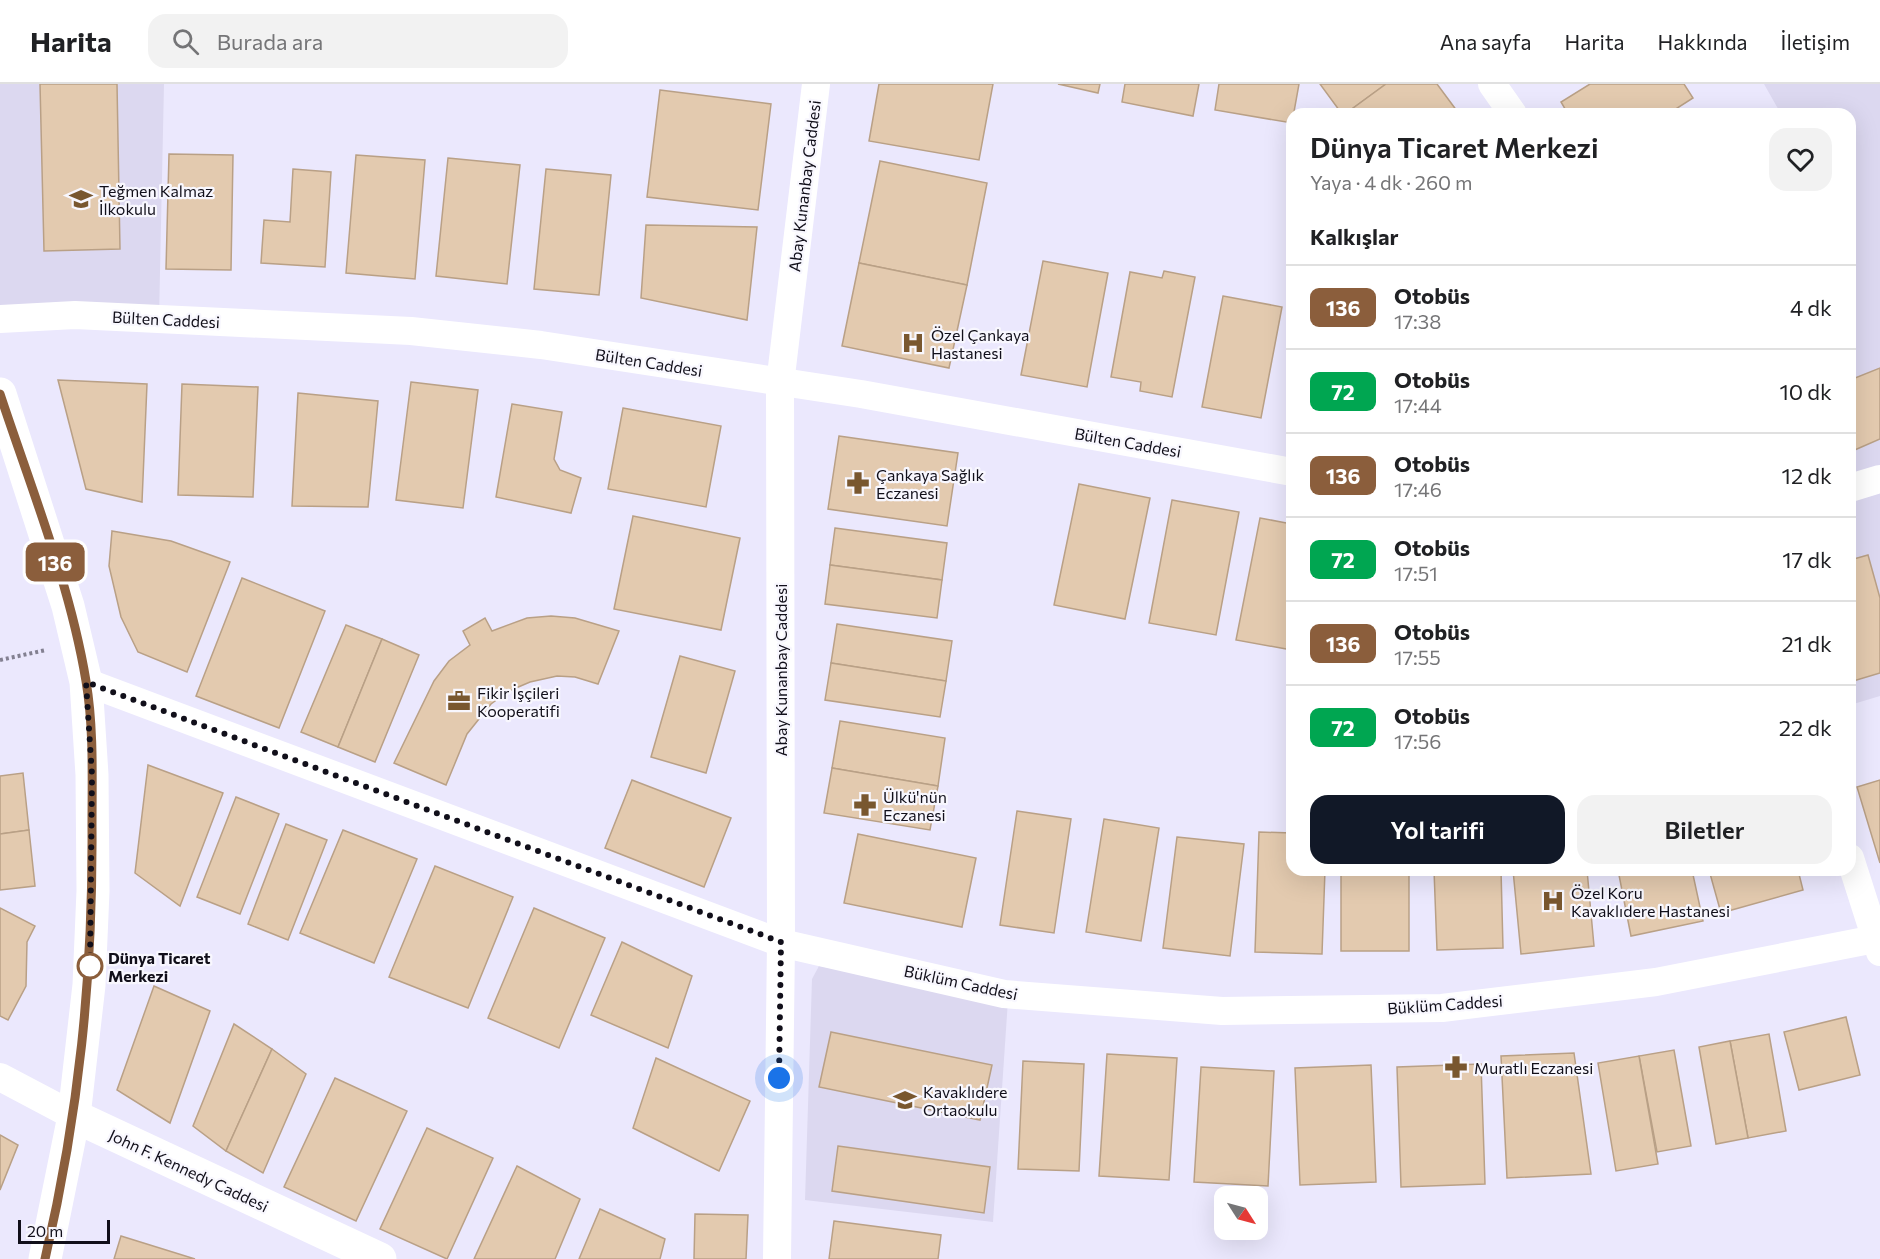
<!DOCTYPE html>
<html lang="tr">
<head>
<meta charset="utf-8">
<style>
  :root { --surface:#fff; --page:#f2f2f2; --text:#202124; --muted:#757577; --line:#e0e0e0; --accent:#111827 }
  body { margin:0; font-family:Commissioner,sans-serif; background:var(--page); color:var(--text); height:100vh; display:flex; flex-direction:column; font-size:22px; white-space:nowrap }
  * { box-sizing:border-box; margin:0 }
  p { font-size:20px; color:var(--muted) }
  .icon { flex:none; width:33px; height:33px; fill:none; stroke:currentColor; stroke-width:2; stroke-linecap:round; stroke-linejoin:round }
  .map { position:relative; flex:1; overflow:hidden }
  .side { position:absolute; left:1286px; top:24px; width:570px; height:768px; display:flex; flex-direction:column; background:var(--surface); border-radius:18px; box-shadow:0 6px 24px #0002 }
  .side>* { flex:none }
  .badge { padding:0 12px; border-radius:9px; font-size:21px; line-height:39px }
  .needle { width:39px; rotate:126deg }
  .fabs { position:absolute; left:1214px; top:1102px; display:grid; gap:12px }
  .fabs a { display:grid; place-items:center; width:54px; height:54px; border-radius:12px; background:var(--surface); box-shadow:0 6px 24px #0002; font-size:30px }
  .scale { position:absolute; left:18px; bottom:15px; width:92px; box-sizing:border-box; padding-left:6px; border:3px solid #110f1a; border-top:0; font-size:16px; line-height:21px; white-space:nowrap; color:#110f1a; -webkit-text-stroke:4px #f8f7fe; paint-order:stroke }
  .you { position:absolute; width:30px; height:30px; margin:-15px; border:4px solid #fff; border-radius:50%; background:#1a73e8; box-shadow:0 0 0 9px #1a73e833 }
  .map>.badge { position:absolute; translate:-50% -50%; box-shadow:0 0 0 3px #fff }
  h2 { padding:0 24px; font-size:22px; line-height:54px }
  .round { display:grid; place-items:center; flex:none; width:63px; height:63px; border-radius:18px; background:var(--page) }
  .overview { display:flex; align-items:center; justify-content:space-between; height:102px; padding:0 24px }
  h1 { font-size:28px; font-weight:600; line-height:45px }
  .action { display:flex; gap:12px; margin-top:auto; padding:12px 24px }
  .action a { flex:1; height:69px; border-radius:18px; background:var(--accent); color:#fff; font-size:24px; font-weight:600; line-height:69px; text-align:center }
  .action a+a { background:var(--page); color:var(--text) }
  ul { padding:0; list-style:none }
  li { display:flex; align-items:center; gap:18px; height:84px; padding:0 24px; border-top:2px solid var(--line) }
  li div { flex:1 }
  li b { display:block; font-size:22px }
  li em { font-style:normal }
  li .badge { min-width:66px; font-weight:700; text-align:center }
  header { display:flex; align-items:center; gap:36px; box-sizing:border-box; height:84px; padding:0 30px; background:var(--surface); border-bottom:2px solid var(--line) }
  header strong { font-size:28px }
  nav { display:flex; gap:33px; margin-inline-start:auto; font-size:21px }
  .search { width:420px; height:54px; background:var(--page); display:flex; align-items:center; gap:15px; box-sizing:border-box; padding:0 21px; border-radius:18px; color:var(--muted); font-size:22px }
  .map>svg:first-child { display:block }
  .built { fill:#dcd8f0 }
  .building { fill:#e3caaf; stroke:#b9a086; stroke-width:1.5 }
  .lines { fill:none; stroke-linecap:round; stroke-linejoin:round }
  .path { stroke:#838091; stroke-width:4; stroke-dasharray:3 3; stroke-linecap:butt }
  .minor { stroke:#fff; stroke-width:28 }
  .tertiary { stroke:#fff; stroke-width:33 }
  .line-casing { stroke:#fff; stroke-width:14 }
  .line { stroke:#8b5e3c; stroke-width:9 }
  .walk { stroke:#110f1a; stroke-width:6; stroke-dasharray:0 10.8 }
  .stop-dot { fill:#fff; stroke:#8b5e3c; stroke-width:3 }
  .labels { text-anchor:middle; dominant-baseline:central; stroke-width:4.5; stroke-linejoin:round; paint-order:stroke }
  .street-label { font-size:16px; fill:#110f1a; stroke:#f8f7fe }
  .poi-label { font-size:16px; fill:#110f1a; stroke:#f8f7fe; text-anchor:start }
  .stop-label { font-size:16px; font-weight:bold; fill:#110f1a; stroke:#f8f7fe; text-anchor:start }
</style>
</head>
<body>
<header>
<strong>Harita</strong>
<div class="search"><svg class="icon" aria-label="search" viewBox="0 0 24 24"><circle cx="10" cy="10" r="6"/><path d="M15 15l6 6"/></svg>Burada ara</div>
<nav><a>Ana sayfa</a><a>Harita</a><a>Hakkında</a><a>İletişim</a></nav>
</header>
<div class="map">
<svg width="1880" height="1175" viewBox="0 0 1880 1175">
  <rect width="100%" height="100%" fill="#ebe8fd"/>
  <g class="built">
    <path d="M0,0H164L159,235H0Z"/>
    <path d="M1764,0H1880V612L1850,621V162L1855,159L1850,150V30H1781Z"/>
    <path d="M819,882L1008,916L993,1138L805,1116L812,895Z"/>
  </g>
  <g class="building">
    <path d="M40,0H117L120,165L44,167Z"/>
    <path d="M879,0H993L979,76L869,57Z"/>
    <path d="M1058,0H1100L1098,9Z"/>
    <path d="M1125,0H1199L1193,32L1122,18Z"/>
    <path d="M1219,0H1299L1292,39L1215,26Z"/>
    <path d="M1320,0H1386L1345,30H1342Z"/>
    <path d="M1386,0H1437L1457,27L1454,30H1345Z"/>
    <path d="M1590,0H1684L1693,14L1668,30H1568L1561,18Z"/>
    <path d="M660,6L771,20L758,126L647,113Z"/>
    <path d="M169,70L233,71L231,186L166,185Z"/>
    <path d="M356,71L425,76L415,195L346,189Z"/>
    <path d="M448,74L520,81L507,200L436,192Z"/>
    <path d="M880,77L987,99L967,201L859,179Z"/>
    <path d="M293,85L331,88L325,183L261,179L264,136L290,138Z"/>
    <path d="M546,85L611,91L599,211L534,205Z"/>
    <path d="M646,141L757,143L747,236L641,214Z"/>
    <path d="M1043,177L1108,189L1087,303L1021,291Z"/>
    <path d="M859,179L967,201L949,284L842,262Z"/>
    <path d="M1164,187L1195,193L1172,313L1140,307L1141,298L1111,293L1130,188L1162,194Z"/>
    <path d="M1223,212L1282,223L1261,334L1202,323Z"/>
    <path d="M1880,284V355L1850,368V296Z"/>
    <path d="M58,296L147,300L142,418L86,405Z"/>
    <path d="M411,298L478,306L463,424L396,416Z"/>
    <path d="M182,300L258,303L253,413L178,411Z"/>
    <path d="M298,309L378,317L368,423L292,422Z"/>
    <path d="M512,320L562,328L554,375L560,386L581,394L571,429L496,413Z"/>
    <path d="M623,324L721,342L706,423L608,405Z"/>
    <path d="M839,352L958,369L947,442L828,425Z"/>
    <path d="M1079,400L1150,414L1125,535L1054,521Z"/>
    <path d="M1172,416L1239,428L1216,551L1149,539Z"/>
    <path d="M633,432L740,454L721,546L614,525Z"/>
    <path d="M1260,434L1292,440V566L1236,556Z"/>
    <path d="M835,444L947,459L942,496L830,481Z"/>
    <path d="M112,447L171,457L230,478L187,588L138,568L121,533L109,482Z"/>
    <path d="M1868,471L1880,514V589L1850,598V476Z"/>
    <path d="M830,481L942,496L937,534L825,520Z"/>
    <path d="M242,494L325,527L279,644L196,612Z"/>
    <path d="M551,532L575,534L619,547L598,600L575,593L557,592L530,598L509,607L491,620L467,650L446,701L394,679L434,597L449,577L470,561L463,547L485,534L492,547L527,534Z"/>
    <path d="M837,540L952,557L946,597L831,579Z"/>
    <path d="M346,541L382,555L338,663L301,648Z"/>
    <path d="M382,555L419,571L375,678L338,663Z"/>
    <path d="M680,572L735,587L706,689L651,673Z"/>
    <path d="M831,579L946,597L940,633L825,616Z"/>
    <path d="M840,637L945,654L938,702L832,684Z"/>
    <path d="M148,681L223,709L180,822L135,789Z"/>
    <path d="M832,684L938,702L930,746L824,729Z"/>
    <path d="M23,689L29,746L0,750V692Z"/>
    <path d="M632,696L731,734L704,803L605,764Z"/>
    <path d="M1880,696V779L1857,703Z"/>
    <path d="M236,713L279,730L240,830L197,813Z"/>
    <path d="M1017,727L1071,735L1054,849L1000,841Z"/>
    <path d="M1104,735L1159,744L1141,857L1086,848Z"/>
    <path d="M286,740L327,756L288,856L248,840Z"/>
    <path d="M29,746L35,802L0,806V750Z"/>
    <path d="M343,746L417,775L374,879L300,849Z"/>
    <path d="M1259,748L1292,749V786H1325L1322,870L1255,868Z"/>
    <path d="M858,750L976,774L962,843L844,819Z"/>
    <path d="M1177,753L1244,760L1230,872L1163,864Z"/>
    <path d="M435,782L513,813L468,924L389,893Z"/>
    <rect x="1341" y="786" width="68" height="81"/>
    <path d="M1434,786H1501L1503,864L1437,866Z"/>
    <path d="M1513,786H1587L1594,862L1521,870Z"/>
    <path d="M1618,786H1692L1703,837L1631,852Z"/>
    <path d="M1709,786H1798L1803,806L1721,829Z"/>
    <path d="M0,824L35,842L27,858L26,902L8,936L0,932Z"/>
    <path d="M534,824L605,854L559,964L488,934Z"/>
    <path d="M622,858L692,892L668,964L591,931Z"/>
    <path d="M154,902L210,927L170,1039L117,1006Z"/>
    <path d="M1846,933L1860,991L1799,1006L1784,948Z"/>
    <path d="M234,940L272,965L226,1067L193,1042Z"/>
    <path d="M831,948L992,981L980,1036L819,1003Z"/>
    <path d="M1769,950L1786,1047L1748,1054L1730,957Z"/>
    <path d="M1730,957L1748,1054L1716,1060L1699,963Z"/>
    <path d="M272,965L306,990L263,1089L226,1067Z"/>
    <path d="M1674,966L1691,1062L1657,1068L1639,972Z"/>
    <path d="M1574,969L1591,1090L1507,1094L1501,972Z"/>
    <path d="M1107,970L1177,974L1169,1096L1099,1092Z"/>
    <path d="M1639,972L1658,1080L1616,1087L1598,979Z"/>
    <path d="M656,974L750,1017L719,1087L633,1044Z"/>
    <path d="M1023,977L1084,980L1079,1087L1018,1085Z"/>
    <path d="M1481,980L1485,1100L1401,1103L1397,983Z"/>
    <path d="M1371,981L1376,1098L1300,1101L1295,984Z"/>
    <path d="M1201,983L1274,987L1268,1102L1194,1098Z"/>
    <path d="M335,994L407,1027L356,1137L284,1103Z"/>
    <path d="M427,1044L493,1074L447,1175L380,1145Z"/>
    <path d="M0,1051L18,1061L0,1106Z"/>
    <path d="M838,1062L990,1083L984,1129L832,1107Z"/>
    <path d="M517,1082L580,1115L555,1175H474Z"/>
    <path d="M600,1125L665,1155L660,1175H579Z"/>
    <path d="M695,1130L748,1131L746,1175H694Z"/>
    <path d="M834,1137L941,1151L938,1175H829Z"/>
    <path d="M121,1152L195,1175H114Z"/>
  </g>
  <g class="lines">
    <path class="path" d="M0,576L46,566"/>
    <g class="minor">
      <path d="M1492,0L1513,30"/>
      <path d="M0,235L75,231L411,247L541,261L861,310L1292,388"/>
      <path d="M1850,404L1880,395"/>
      <path d="M86,598L781,859L1004,910L1222,927L1442,924L1656,898L1880,854"/>
      <path d="M1850,774L1880,868"/>
      <path d="M0,993L74,1032"/>
      <path d="M777,1175L781,859L780,300L816,0"/>
    </g>
    <g class="tertiary">
      <path d="M0,310L68,522L86,598L92,691L93,807L89,901L74,1032L45,1175"/>
      <path d="M74,1032L380,1175"/>
    </g>
  </g>
  <g class="lines">
    <g class="line-casing">
      <path id="line" d="M0,310C31,404 70,500 86,597C94,644 92,695 92,743C93,893 79,1029 45,1175"/>
    </g>
    <use href="#line" class="line"/>
    <path class="walk" d="M90,882L92,691L86,598L781,858L779,994"/>
  </g>
  <defs>
    <g id="school-bare" transform="scale(1.8)"><path d="M0-5L7-2L0 1L-7-2ZM-4 1L0 2.5L4 1V4Q0 6-4 4Z" fill="#79572f" stroke="#f8f7fe" stroke-width="2.5" paint-order="stroke"/></g>
    <g id="hospital-bare" transform="scale(1.8)"><path d="M-5-5h3v3.5h4V-5h3V5h-3V1.5h-4V5h-3Z" fill="#79572f" stroke="#f8f7fe" stroke-width="2.5" paint-order="stroke"/></g>
    <g id="pharmacy-bare" transform="scale(1.8)"><path d="M-2-6h4v4h4v4h-4v4h-4v-4h-4v-4h4Z" fill="#79572f" stroke="#f8f7fe" stroke-width="2.5" paint-order="stroke"/></g>
    <g id="office-bare" transform="scale(1.8)"><path d="M-6-3h4V-5.5h4V-3h4V5H-6ZM-1-4.5V-3h2v-1.5ZM-6 0V1H6V0Z" fill="#79572f" stroke="#f8f7fe" stroke-width="2.5" paint-order="stroke"/></g>
  </defs>
  <g fill-rule="evenodd">
    <use href="#school-bare" x="81" y="115"/>
    <use href="#hospital-bare" x="913" y="259"/>
    <use href="#pharmacy-bare" x="858" y="399"/>
    <use href="#office-bare" x="459" y="617"/>
    <use href="#pharmacy-bare" x="865" y="721"/>
    <use href="#hospital-bare" x="1553" y="817"/>
    <use href="#pharmacy-bare" x="1456" y="983"/>
    <use href="#school-bare" x="905" y="1016"/>
  </g>
  <circle class="stop-dot" cx="90" cy="882" r="12"/>
  <g class="labels">
    <g class="street-label">
      <text transform="translate(804 102) rotate(-83)">Abay Kunanbay Caddesi</text>
      <text transform="translate(166 235) rotate(3)">Bülten Caddesi</text>
      <text transform="translate(649 278) rotate(9)">Bülten Caddesi</text>
      <text transform="translate(1128 358) rotate(10)">Bülten Caddesi</text>
      <text transform="translate(780 586) rotate(-90)">Abay Kunanbay Caddesi</text>
      <text transform="translate(961 898) rotate(12)">Büklüm Caddesi</text>
      <text transform="translate(1445 920) rotate(-4)">Büklüm Caddesi</text>
      <text transform="translate(189 1086) rotate(25)">John F. Kennedy Caddesi</text>
    </g>
    <g class="poi-label">
      <text x="99" y="106">Teğmen Kalmaz<tspan x="99" dy="18">İlkokulu</tspan></text>
      <text x="931" y="250">Özel Çankaya<tspan x="931" dy="18">Hastanesi</tspan></text>
      <text x="876" y="390">Çankaya Sağlık<tspan x="876" dy="18">Eczanesi</tspan></text>
      <text x="477" y="608">Fikir İşçileri<tspan x="477" dy="18">Kooperatifi</tspan></text>
      <text x="883" y="712">Ülkü'nün<tspan x="883" dy="18">Eczanesi</tspan></text>
      <text x="1571" y="808">Özel Koru<tspan x="1571" dy="18">Kavaklıdere Hastanesi</tspan></text>
      <text x="1474" y="983">Muratlı Eczanesi</text>
      <text x="923" y="1007">Kavaklıdere<tspan x="923" dy="18">Ortaokulu</tspan></text>
    </g>
    <g class="stop-label">
      <text x="108" y="873">Dünya Ticaret<tspan x="108" dy="18">Merkezi</tspan></text>
    </g>
  </g>
</svg>
<div class="fabs">
<a><svg class="needle" viewBox="-14 -14 28 28"><path d="M0-13l5 13h-10z" fill="#e53935"/><path d="M0 13l5-13h-10z" fill="#757577"/></svg></a>
</div>
<div class="scale">20 m</div>
<div class="you" style="left:779px;top:994px"></div>
<b class="badge" style="left:55px;top:478px;background:#8b5e3c;color:#fff">136</b>
<section class="side">
<div class="overview"><div><h1>Dünya Ticaret Merkezi</h1><p>Yaya · 4 dk · 260 m</p></div><a class="round"><svg class="icon" aria-label="heart" viewBox="0 0 24 24"><path d="M12 20l-8-8c-3-5 5-10 8-4 3-6 11-1 8 4z"/></svg></a></div>
<h2>Kalkışlar</h2>
<ul>
<li><span class="badge" style="background:#8b5e3c;color:#fff">136</span><div><b>Otobüs</b><p>17:38</p></div><em>4 dk</em></li>
<li><span class="badge" style="background:#00a651;color:#fff">72</span><div><b>Otobüs</b><p>17:44</p></div><em>10 dk</em></li>
<li><span class="badge" style="background:#8b5e3c;color:#fff">136</span><div><b>Otobüs</b><p>17:46</p></div><em>12 dk</em></li>
<li><span class="badge" style="background:#00a651;color:#fff">72</span><div><b>Otobüs</b><p>17:51</p></div><em>17 dk</em></li>
<li><span class="badge" style="background:#8b5e3c;color:#fff">136</span><div><b>Otobüs</b><p>17:55</p></div><em>21 dk</em></li>
<li><span class="badge" style="background:#00a651;color:#fff">72</span><div><b>Otobüs</b><p>17:56</p></div><em>22 dk</em></li>
</ul>
<div class="action"><a>Yol tarifi</a><a>Biletler</a></div>
</section>
</div>
</body>
</html>
